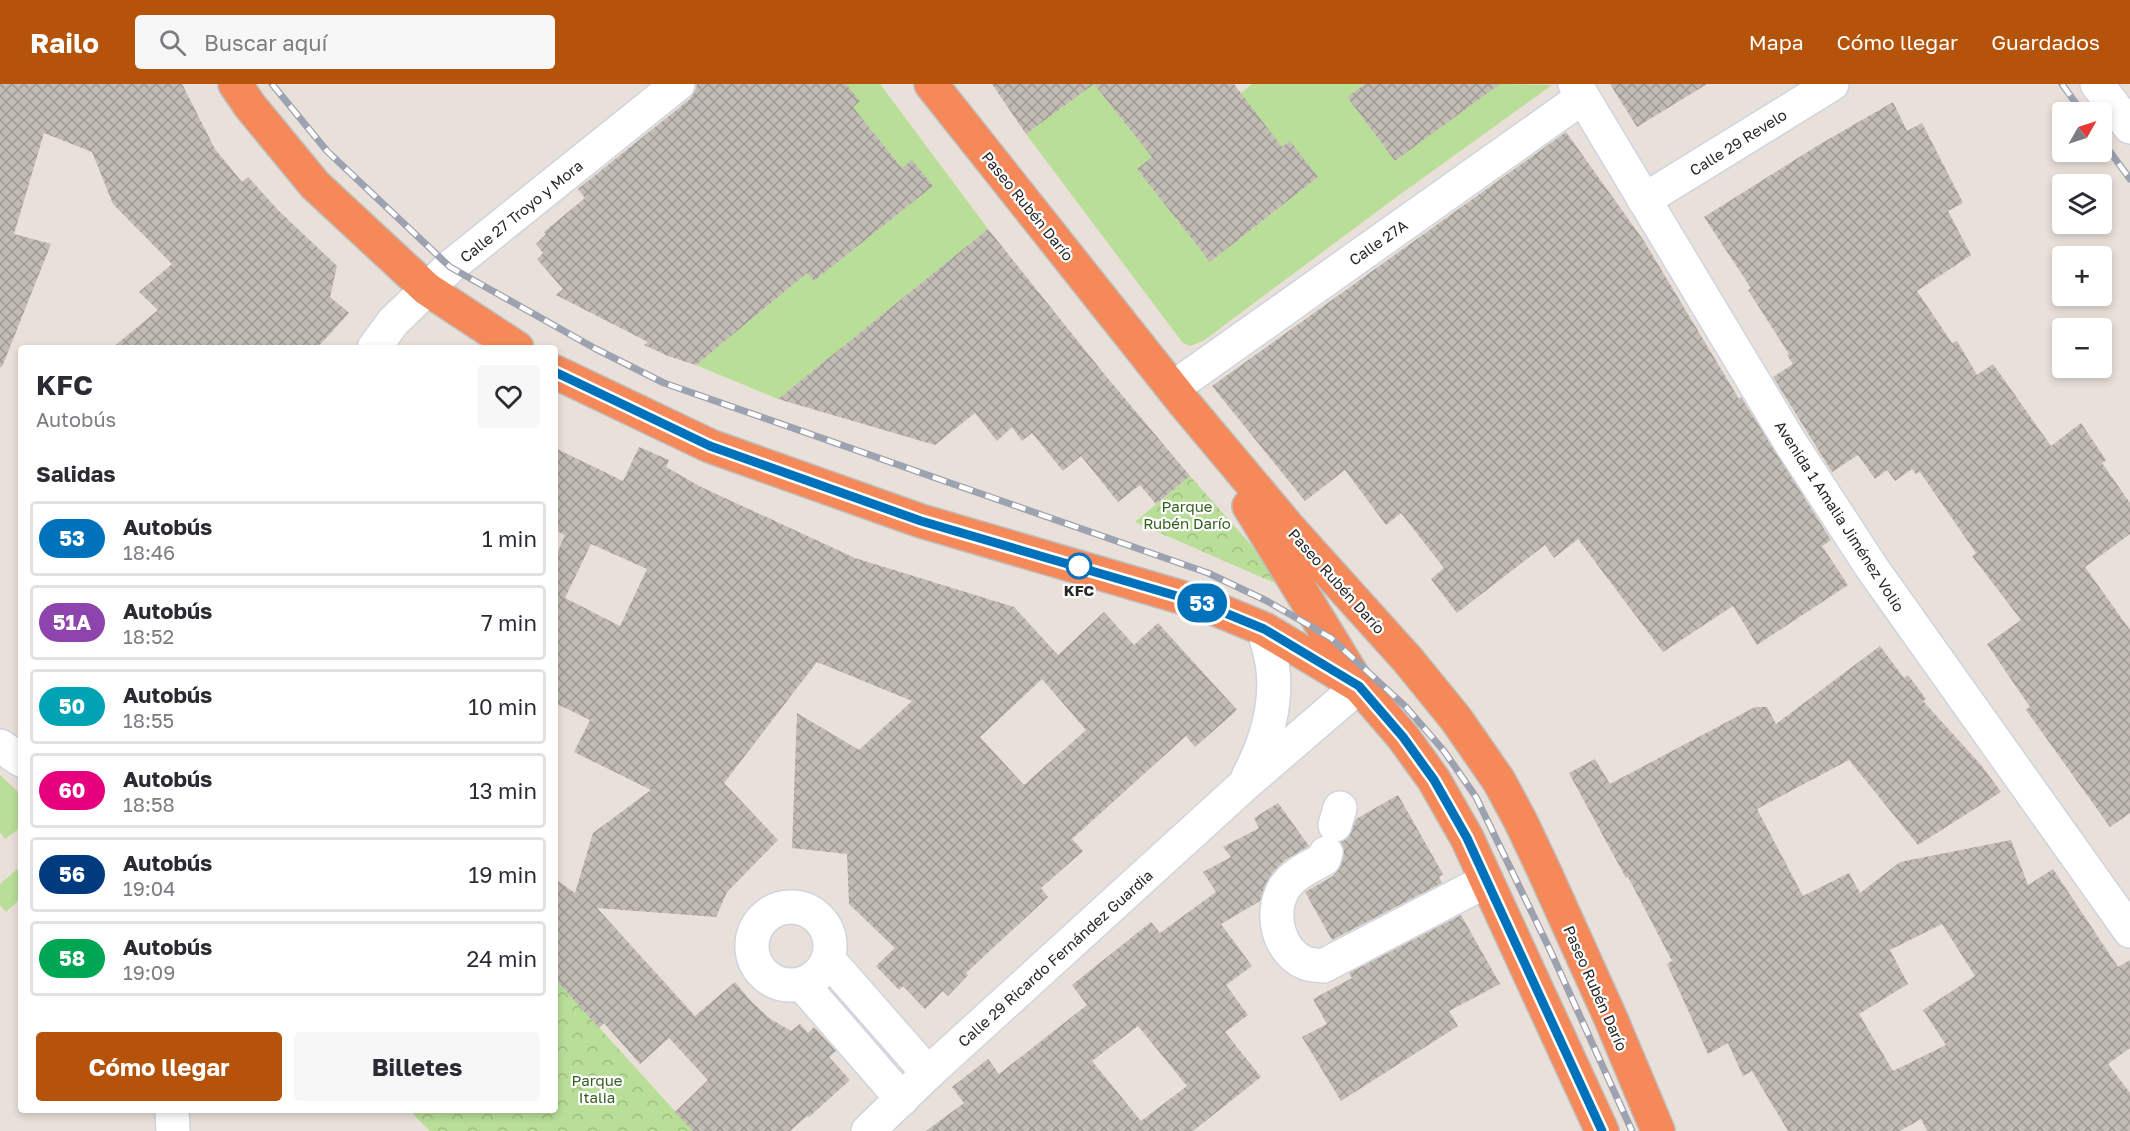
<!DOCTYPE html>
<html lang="es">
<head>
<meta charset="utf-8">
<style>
  :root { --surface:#fff; --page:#f7f7f7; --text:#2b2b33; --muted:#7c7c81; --line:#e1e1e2; --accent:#b45309 }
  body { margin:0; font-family:"Golos Text",sans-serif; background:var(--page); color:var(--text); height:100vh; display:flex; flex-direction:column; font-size:22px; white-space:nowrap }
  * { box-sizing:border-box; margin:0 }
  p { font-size:20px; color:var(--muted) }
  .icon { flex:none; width:33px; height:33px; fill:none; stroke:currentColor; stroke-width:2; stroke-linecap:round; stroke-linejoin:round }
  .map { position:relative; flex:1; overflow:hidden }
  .panel { position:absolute; left:18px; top:261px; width:540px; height:768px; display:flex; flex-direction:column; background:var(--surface); border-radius:6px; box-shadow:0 3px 9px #0003 }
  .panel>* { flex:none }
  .badge { padding:0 12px; border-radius:20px; font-size:21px; line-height:39px }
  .needle { width:39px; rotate:51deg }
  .controls { position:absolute; left:2052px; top:18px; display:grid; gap:12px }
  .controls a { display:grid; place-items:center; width:60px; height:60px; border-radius:6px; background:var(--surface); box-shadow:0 3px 9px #0003; font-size:30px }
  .map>.badge { position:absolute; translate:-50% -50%; box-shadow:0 0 0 3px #fff }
  h2 { padding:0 18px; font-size:22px; line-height:54px }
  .round { display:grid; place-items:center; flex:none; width:63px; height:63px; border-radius:6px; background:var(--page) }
  .headline { display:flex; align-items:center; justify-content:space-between; height:102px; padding:0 18px }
  h1 { font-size:28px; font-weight:700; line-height:45px }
  .cta { display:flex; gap:12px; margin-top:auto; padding:12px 18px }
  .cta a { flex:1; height:69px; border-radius:6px; background:var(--accent); color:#fff; font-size:24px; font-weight:700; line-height:69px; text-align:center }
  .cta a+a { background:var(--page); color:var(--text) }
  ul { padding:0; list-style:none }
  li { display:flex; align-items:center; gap:18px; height:75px; margin:0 12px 9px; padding:0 6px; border:3px solid var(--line); border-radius:6px }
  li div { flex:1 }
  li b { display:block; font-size:22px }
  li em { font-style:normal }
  li .badge { min-width:66px; font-weight:700; text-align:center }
  header { display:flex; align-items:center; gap:36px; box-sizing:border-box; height:84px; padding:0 30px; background:var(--accent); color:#fff }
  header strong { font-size:28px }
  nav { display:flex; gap:33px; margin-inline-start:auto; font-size:21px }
  .search { width:420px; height:54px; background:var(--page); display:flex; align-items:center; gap:15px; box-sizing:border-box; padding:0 21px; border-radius:6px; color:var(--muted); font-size:22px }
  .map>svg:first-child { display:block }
  .grass { fill:#b8de98 }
  .park { fill:url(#park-crowns) }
  .building { fill:url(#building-cross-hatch); fill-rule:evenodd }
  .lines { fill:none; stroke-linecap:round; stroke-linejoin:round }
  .minor-casing { stroke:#cfd4e0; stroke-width:36 }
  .highway-casing { stroke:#bebebe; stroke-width:36 }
  .minor { stroke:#fff; stroke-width:33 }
  .highway { stroke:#f58959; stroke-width:33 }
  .rail-casing { stroke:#9da2b1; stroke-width:7 }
  .rail { stroke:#fff; stroke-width:4.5; stroke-dasharray:14; stroke-linecap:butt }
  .line-casing { stroke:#fff; stroke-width:14 }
  .line { stroke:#0072bc; stroke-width:9 }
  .stop-dot { fill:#fff; stroke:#0072bc; stroke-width:3 }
  .labels { text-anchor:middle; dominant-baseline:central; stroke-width:4.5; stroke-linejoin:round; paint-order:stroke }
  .street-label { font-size:15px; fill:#272727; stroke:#fff }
  .park-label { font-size:15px; fill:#335f1d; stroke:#fff }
  .stop-label { font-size:15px; font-weight:bold; fill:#272727; stroke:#fff }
</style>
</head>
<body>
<header>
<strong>Railo</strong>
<div class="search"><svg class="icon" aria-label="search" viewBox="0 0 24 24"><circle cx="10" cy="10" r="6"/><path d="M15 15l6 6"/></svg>Buscar aquí</div>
<nav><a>Mapa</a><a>Cómo llegar</a><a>Guardados</a></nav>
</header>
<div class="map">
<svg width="2130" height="1047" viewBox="0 0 2130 1047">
  <defs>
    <pattern id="park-crowns" width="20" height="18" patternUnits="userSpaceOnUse" patternTransform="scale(1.5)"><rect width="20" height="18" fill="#b8de98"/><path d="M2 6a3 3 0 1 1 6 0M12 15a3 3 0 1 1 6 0" fill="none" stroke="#9ebe83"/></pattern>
    <pattern id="building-cross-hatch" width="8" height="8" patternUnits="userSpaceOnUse" patternTransform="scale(1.5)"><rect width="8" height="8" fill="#c2bcb5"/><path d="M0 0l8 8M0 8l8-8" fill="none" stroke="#9e9993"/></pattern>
  </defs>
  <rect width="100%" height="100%" fill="#e9e0d9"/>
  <g class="grass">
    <path d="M846,0H880L988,145L778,315L696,281L807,189L814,197L933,102L912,77L902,84L853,23Z"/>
    <path d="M1094,0L1121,34L1159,67L1137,85L1210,178L1318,93L1268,74L1241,9L1252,0H1365L1347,13L1395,77L1500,0L1552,1L1391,117L1203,257L1190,262L1183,259L1026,50Z"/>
    <path d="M0,691L21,711V743L5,755L0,748Z"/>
    <path d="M21,782V814L6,828L0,821V800Z"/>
  </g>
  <g class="park">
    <path d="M1190,392L1291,506L1135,438Z"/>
    <path d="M555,895L693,1047H430L413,1030L416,1026H555Z"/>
  </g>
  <g class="building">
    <path d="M0,0H182L215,65L242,98L248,93L278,126L337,182L330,213L349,229L317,264H112L158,226L139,208L172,180L113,120L92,68L44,49L14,150L51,160L2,283H0Z"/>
    <path d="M697,0H846L860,17L853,23L902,84L912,76L933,102L814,197L807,189L696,281L668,272L644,261L648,258L556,211L563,205L537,175L543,169L536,160L546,150L544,148L585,114L578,105L690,15L695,7Z"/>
    <path d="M992,0H1234L1282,63L1290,57L1318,93L1210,178L1137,85L1152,73L1094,0L1026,50Z"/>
    <path d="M1365,0H1500L1395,77L1347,13Z"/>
    <path d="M1610,0H1707L1637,43Z"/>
    <path d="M1893,18L1907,47L1922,39L1963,119L1948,127L1971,171L1917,207L1952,259L1957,257L1977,291L1993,280L2051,362L2081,339L2106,376L2102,379L2130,419V450L2085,483L2130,546V729L2110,743L2026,626L2030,623L1987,560L2021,536L1972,472L1976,469L1920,388L1916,390L1912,385L1895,397L1887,386L1875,395L1858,371L1832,388L1773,293L1793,280L1787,271L1789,270L1748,206L1751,204L1704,133L1817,62Z"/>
    <path d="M1566,48L1644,157L1739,315L1741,313L1831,456L1822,462L1848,501L1757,561L1733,522L1663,568L1578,455L1554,474L1545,461L1457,529L1431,495L1444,484L1401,429L1386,441L1345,386L1305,417L1212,302Z"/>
    <path d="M988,145L1105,291L1190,392L1156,420L1140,401L1118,418L1081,372L1063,387L1032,349L1022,357L1012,343L997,357L975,329L935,361L778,315Z"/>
    <path d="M639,363L669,376L666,383L701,403L855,474L1014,523L1058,571L1104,528L1134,561L1158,539L1237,626L1195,663L1186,652L1072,755L1083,767L1041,804L1048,813L966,889L968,891L948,912L943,907L925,925L903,902L899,906L876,882L895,864L849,820L847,770L792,764L797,629L859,666L912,617L817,578L724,699L778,756L727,808L716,833L597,824L695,932L735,898L749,915L769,934L791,947L800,940L808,949L814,943L836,967L829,973L850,996L809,1033L807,1032L790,1047H693L675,1028L708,996L669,954L640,980L604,939L599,944L555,895V795L575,809L593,749L651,706L574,668L590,636L555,619V474L565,451L555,446V364L623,397ZM591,460L647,485L620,542L565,514ZM1042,595L1086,646L1024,701L980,653Z"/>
    <path d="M1880,562L1904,594L1908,591L1926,615L1923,617L1981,681L2001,708L1918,761L1849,676L1757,725L1803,812L1849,789L1860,809L1900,778L2011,756L2028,801L2053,785L2118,883L2130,876V964L2108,980L2130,1009V1047H1927L1921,1035L1900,1047H1788L1752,987L1743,992L1728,959L1708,970L1667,880L1672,877L1628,793L1626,794L1569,689L1595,675L1610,700L1755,623H1767L1776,640ZM1942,840L1975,892L1923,926L1946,961L1893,987L1859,930L1908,900L1890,866Z"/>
    <path d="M1398,711L1443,790L1439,793L1442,799L1332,856L1305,808L1333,792L1341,782L1344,766L1341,758L1348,754L1356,735Z"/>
    <path d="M1278,719L1309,762L1285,776L1273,788L1266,799L1260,817L1221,840L1252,882L1226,901L1248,931L1225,948L1261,993L1193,1047H926L964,1019L952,1003L988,975L999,990L1087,921L1072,901L1151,838L1160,849L1216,808L1203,788L1231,773L1223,763L1259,744L1254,734ZM1138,942L1187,1002L1141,1037L1092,977Z"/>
    <path d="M1461,831L1500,900L1449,927L1458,942L1341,1017L1302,953L1327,940L1313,915L1352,894L1349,889Z"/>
  </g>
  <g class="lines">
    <g class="minor-casing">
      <g id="minor">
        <path d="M1575,0L1790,358L1872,484L2130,847"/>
        <path d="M2097,0L2130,43"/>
        <path d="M1644,116L1832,0"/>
        <path d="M374,264L393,238L450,183L678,0"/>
        <path d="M1173,304L1583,13"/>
        <path d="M0,662L21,676"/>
        <path d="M1248,693C1266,659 1277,624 1273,586C1272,573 1267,559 1264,545"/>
        <path d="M1335,741L1340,724"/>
        <path d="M1326,769L1324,775C1311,782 1291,791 1283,806C1270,831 1278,867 1305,879C1310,881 1317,881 1323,882L1486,797"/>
        <circle cx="791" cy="862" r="39"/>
        <path d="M828,875L928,989"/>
        <path d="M802,900L902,1015"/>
        <path d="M172,1026L173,1047"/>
        <path d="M868,1047L928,989L1243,702L1359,602"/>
      </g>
    </g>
    <g class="highway-casing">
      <g id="highway">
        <path d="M235,0L250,22L315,101L427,205L517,264"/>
        <path d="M931,0L1185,320L1289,444L1408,576L1456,635L1499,697L1521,738L1546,791L1611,935L1658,1047"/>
        <path d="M555,288L710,362L921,437L1201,519L1264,545L1359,602"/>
        <path d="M1249,422L1359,602L1403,653L1434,696L1467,754L1602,1047"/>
      </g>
    </g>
    <use href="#minor" class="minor"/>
    <use href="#highway" class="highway"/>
    <g class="rail-casing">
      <g id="rail">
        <path d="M272,0L327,67L450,183L596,265L664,299L1208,489L1267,517L1331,554L1406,623L1444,667L1476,713L1550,866L1632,1047"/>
        <path d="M2062,0L2082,28"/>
        <path d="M2102,57L2130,95"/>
      </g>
    </g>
    <use href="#rail" class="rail"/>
  </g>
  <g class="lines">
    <g class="line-casing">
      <path id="line" d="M555,288L710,362L921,437L1201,519L1264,545L1359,602L1403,653L1434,696L1467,754L1602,1047"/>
    </g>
    <use href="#line" class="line"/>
  </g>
  <circle class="stop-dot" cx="1079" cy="482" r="12"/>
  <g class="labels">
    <g class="street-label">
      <text transform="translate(1738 58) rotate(-32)">Calle 29 Revelo</text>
      <text transform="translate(1028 122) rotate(51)">Paseo Rubén Darío</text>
      <text transform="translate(521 127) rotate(-39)">Calle 27 Troyo y Mora</text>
      <text transform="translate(1378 158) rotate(-35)">Calle 27A</text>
      <text transform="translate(1840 432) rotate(57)">Avenida 1 Amalia Jiménez Volio</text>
      <text transform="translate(1337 497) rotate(48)">Paseo Rubén Darío</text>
      <text transform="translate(1055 874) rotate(-42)">Calle 29 Ricardo Fernández Guardia</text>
      <text transform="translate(1596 904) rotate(66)">Paseo Rubén Darío</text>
    </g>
    <g class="park-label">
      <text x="1187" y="422">Parque<tspan x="1187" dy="17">Rubén Darío</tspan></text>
      <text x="597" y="996">Parque<tspan x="597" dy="17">Italia</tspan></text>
    </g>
    <g class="stop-label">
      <text x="1079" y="506">KFC</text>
    </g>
  </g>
</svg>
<div class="controls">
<a><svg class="needle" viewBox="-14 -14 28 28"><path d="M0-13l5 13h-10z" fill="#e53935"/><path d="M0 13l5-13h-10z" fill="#7c7c81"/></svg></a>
<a><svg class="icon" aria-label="layers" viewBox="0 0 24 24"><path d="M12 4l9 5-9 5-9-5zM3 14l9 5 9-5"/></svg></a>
<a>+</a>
<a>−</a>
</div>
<b class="badge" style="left:1202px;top:519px;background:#0072bc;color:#fff">53</b>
<section class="panel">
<div class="headline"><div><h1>KFC</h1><p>Autobús</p></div><a class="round"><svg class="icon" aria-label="heart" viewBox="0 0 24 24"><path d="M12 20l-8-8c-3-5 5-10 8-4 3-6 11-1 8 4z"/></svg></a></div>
<h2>Salidas</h2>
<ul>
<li><span class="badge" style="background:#0072bc;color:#fff">53</span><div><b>Autobús</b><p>18:46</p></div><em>1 min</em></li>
<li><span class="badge" style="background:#8e44ad;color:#fff">51A</span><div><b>Autobús</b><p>18:52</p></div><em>7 min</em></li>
<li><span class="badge" style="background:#00a3b4;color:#fff">50</span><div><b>Autobús</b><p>18:55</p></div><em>10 min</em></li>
<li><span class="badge" style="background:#e6007e;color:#fff">60</span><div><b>Autobús</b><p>18:58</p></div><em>13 min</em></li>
<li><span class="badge" style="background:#003b80;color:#fff">56</span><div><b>Autobús</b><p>19:04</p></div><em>19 min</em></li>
<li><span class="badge" style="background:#00a651;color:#fff">58</span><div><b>Autobús</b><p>19:09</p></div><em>24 min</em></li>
</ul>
<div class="cta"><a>Cómo llegar</a><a>Billetes</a></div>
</section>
</div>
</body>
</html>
